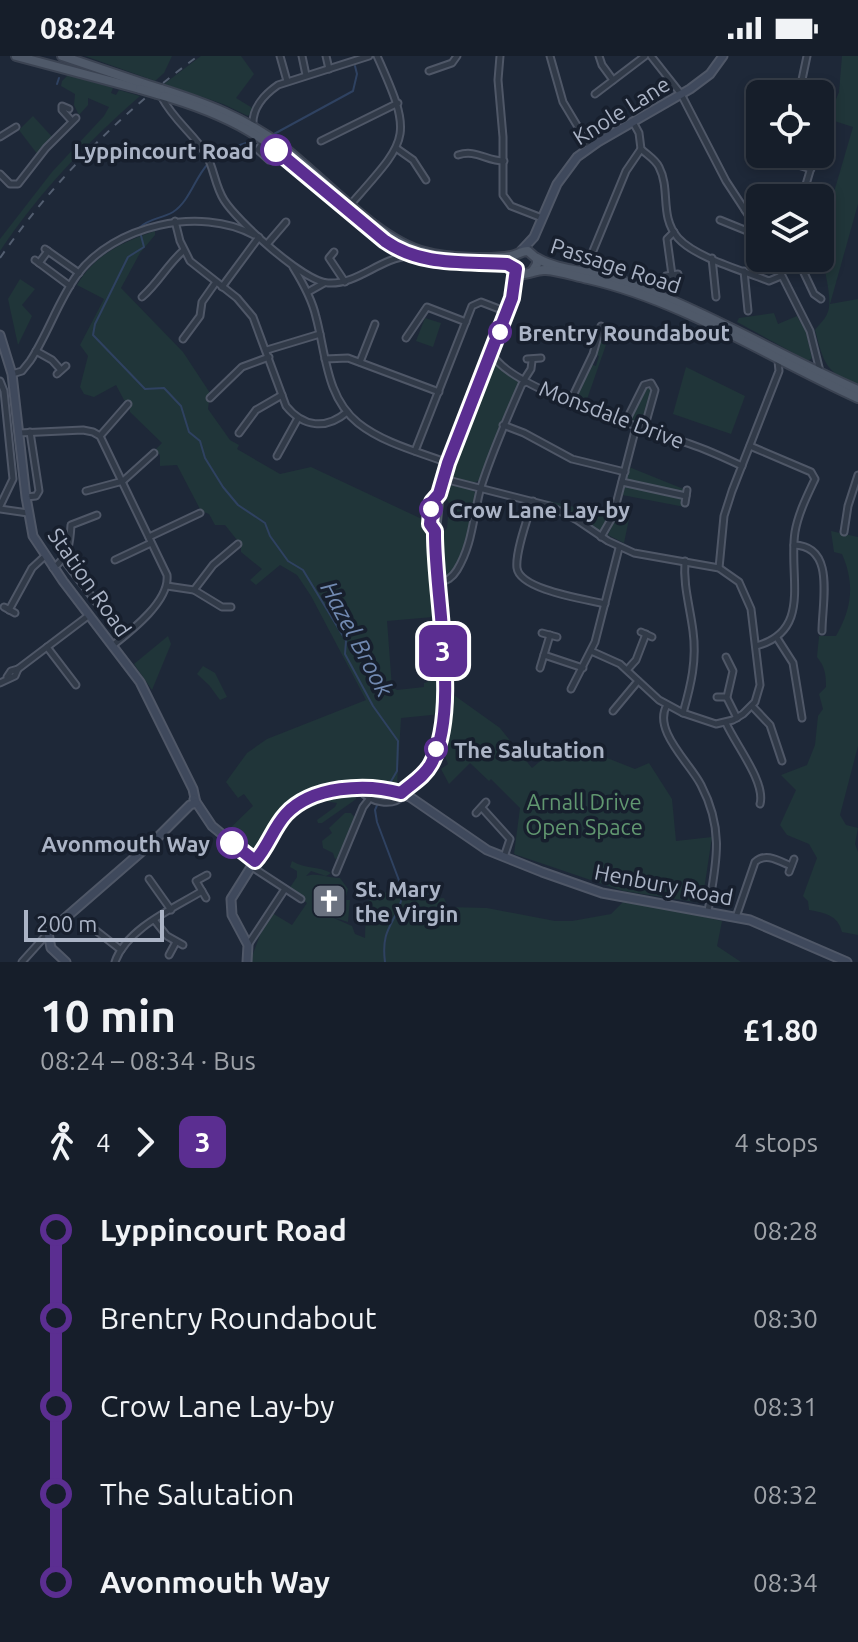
<!DOCTYPE html>
<html lang="en">
<head>
<meta charset="utf-8">
<style>
  :root { --surface:#161e2a; --page:#232b36; --text:#f1f3f6; --muted:#9ea2a8; --line:#353c47 }
  body { margin:0; font-family:Ubuntu,sans-serif; background:var(--page); color:var(--text); height:100vh; display:flex; flex-direction:column; font-size:30px; white-space:nowrap }
  * { box-sizing:border-box; margin:0 }
  p { font-size:26px; color:var(--muted) }
  .icon { flex:none; width:44px; height:44px; fill:none; stroke:currentColor; stroke-width:2; stroke-linecap:round; stroke-linejoin:round }
  .map { position:relative; height:906px; overflow:hidden }
  .drawer { display:flex; flex-direction:column; background:var(--surface); flex:1 }
  .drawer>* { flex:none }
  .badge { padding:0 16px; border-radius:12px; font-size:28px; line-height:52px }
  .controls { position:absolute; left:746px; top:24px; display:grid; gap:16px }
  .controls a { display:grid; place-items:center; width:88px; height:88px; border-radius:12px; background:var(--surface); box-shadow:0 4px 12px #0003,0 0 0 2px var(--line); font-size:40px }
  .scale { position:absolute; left:24px; bottom:20px; width:140px; box-sizing:border-box; padding-left:8px; border:4px solid #abb4c6; border-top:0; font-size:22px; line-height:28px; white-space:nowrap; color:#abb4c6; -webkit-text-stroke:6px #171f2d; paint-order:stroke }
  .map>.badge { position:absolute; translate:-50% -50%; box-shadow:0 0 0 4px #fff }
  .legs { display:flex; align-items:center; gap:12px; height:88px; padding:0 40px; font-size:26px }
  .legs p { margin-inline-start:auto }
  .head { display:flex; align-items:center; justify-content:space-between; height:136px; padding:0 40px }
  h1 { font-size:44px; font-weight:600; line-height:60px }
  ul { padding:0 40px; list-style:none }
  li { display:flex; align-items:center; gap:28px; height:88px; font-size:30px }
  li i { display:grid; place-items:center; width:12px; height:100%; margin:0 10px; background:currentColor }
  li i::after { content:''; width:20px; height:20px; margin:-10px; border:6px solid; border-radius:50%; background:var(--surface) }
  li p { margin-inline-start:auto }
  li:first-child i { background:linear-gradient(#0000 50%,currentColor 0) }
  li:last-child i { background:linear-gradient(currentColor 50%,#0000 0) }
  .status { display:flex; justify-content:space-between; align-items:center; height:56px; padding:0 40px; background:var(--surface); direction:ltr }
  .status svg { height:22px; fill:currentColor }
  .map>svg:first-child { display:block }
  .green { fill:#203539 }
  .lines { fill:none; stroke-linecap:round; stroke-linejoin:round }
  .stream { stroke:#2f4261; stroke-width:2 }
  .street-casing { stroke:#4f5767; stroke-width:9 }
  .secondary-casing { stroke:#4f5767; stroke-width:11 }
  .primary-casing { stroke:#3b4352; stroke-width:12 }
  .street { stroke:#313a48; stroke-width:5 }
  .secondary { stroke:#3f495c; stroke-width:7 }
  .primary { stroke:#4f5969; stroke-width:8 }
  .rail { stroke:#535e70; stroke-width:2; stroke-dasharray:8 8; stroke-linecap:butt }
  .primary-bridge-casing { stroke:#3b4352; stroke-width:12; stroke-linecap:butt }
  .primary-bridge { stroke:#4f5969; stroke-width:8 }
  .line-1-casing { stroke:#fff; stroke-width:18 }
  .line-1 { stroke:#5b2e91; stroke-width:12 }
  .stop-1-dot { fill:#fff; stroke:#5b2e91; stroke-width:4 }
  .labels { text-anchor:middle; dominant-baseline:central; stroke-width:7; stroke-linejoin:round; paint-order:stroke }
  .street-label { font-size:22px; fill:#abb4c6; stroke:#171f2d }
  .stop-label { font-size:22px; font-weight:bold; fill:#abb4c6; stroke:#171f2d; text-anchor:start }
  .park-label { font-size:22px; fill:#619770; stroke:#171f2d }
  .poi-label { font-size:22px; font-weight:bold; fill:#abb4c6; stroke:#171f2d; text-anchor:start }
  .water-label { font-size:24px; font-style:italic; fill:#7189b1; stroke:#171f2d }
</style>
</head>
<body>
<div class="status"><b>08:24</b><svg viewBox="0 0 49 12"><path d="M0 12V9h3v3zM5 12V6h3v6zM10 12V3h3v9zM15 12V0h3v12zM26 1h20v11H26zM47 4h2v5h-2z"/></svg></div>
<div class="map">
<svg width="858" height="906" viewBox="0 0 858 906">
  <rect width="100%" height="100%" fill="#1e2838"/>
  <g class="green">
    <path d="M85,0H172L164,17L155,25Z"/>
    <path d="M201,0H241L254,18L236,42L254,53L248,60L223,48L164,28Z"/>
    <path d="M842,0H858V148L830,248L858,243V330C825,315 824,308 815,274C819,269 825,263 827,258C835,243 820,203 820,184L853,71L828,63L839,36Z"/>
    <path d="M68,19L110,31L113,32L111,37L116,39L119,34L140,40C87,86 39,137 0,195V183L52,116L104,60L109,51L88,42V49L79,59L74,49L75,38L61,30L62,25Z"/>
    <path d="M33,60L54,83L38,99L19,74Z"/>
    <path d="M155,175V179L140,197L121,232L183,296L210,337L208,353L230,384L239,389L237,393L280,418L311,411L424,464L429,479L433,561L387,565L392,631L397,634L424,631V627L428,626L427,617H439L441,658L401,662L397,730C364,727 307,731 282,757C271,770 266,787 256,801L224,778L253,750L244,738L238,742L226,726L247,697L267,683L366,644L311,540L297,519L280,509L256,529L250,524L262,513L241,496V489L225,469H215L209,458L201,455L177,409L160,410V399L155,394L162,387L130,356L129,347L124,344L116,329L94,341L84,338L80,331L88,300L80,289L104,243L77,229C95,198 123,186 155,175Z"/>
    <path d="M20,223L35,233L22,249L32,260L18,289L8,243Z"/>
    <path d="M774,257L778,268L797,260L806,276L812,302L808,305L737,266L739,262Z"/>
    <path d="M425,262L441,267L433,291L416,285Z"/>
    <path d="M600,281L608,283L585,349L575,343L590,308L596,310L599,300L594,298Z"/>
    <path d="M492,310H496L517,322L519,330L481,424L473,427L454,421L451,413Z"/>
    <path d="M686,311L745,340L731,378L673,358Z"/>
    <path d="M649,329L653,332L643,370L629,364L645,332Z"/>
    <path d="M629,411L686,434L682,437L628,425L626,422Z"/>
    <path d="M452,429L473,434L477,439C472,463 467,511 445,523L440,515L439,481L447,472L448,460H454L455,450L450,449L445,439L447,431Z"/>
    <path d="M630,430L681,441L685,451L622,439L625,431Z"/>
    <path d="M546,444L610,460L603,473L597,475L585,466L587,455L583,465Z"/>
    <path d="M618,455L630,458L624,487L608,479Z"/>
    <path d="M831,475L858,481V690L840,759L846,769L858,772L855,788L858,796V879L842,876C838,859 825,857 809,854L808,845L803,840L817,802L809,788L787,779L780,769L796,734L781,719L807,709L815,689L818,660L823,653L819,638L826,631C826,618 825,611 817,601L819,580H836C852,552 855,528 842,498L834,496Z"/>
    <path d="M168,580L171,588L152,634L134,608Z"/>
    <path d="M203,610L215,617L227,641L220,644L209,629L197,618Z"/>
    <path d="M451,637L500,672L532,712L564,685L635,713L649,707L672,743L676,785L712,781L702,847L623,835L514,798L520,752L491,723L489,725L470,707L449,728L441,713L448,708L443,695Z"/>
    <path d="M356,736V743L352,746L322,767H318L317,764L335,751L337,747L324,745L314,751L311,750L310,746L339,737Z"/>
    <path d="M345,757H351L355,762L340,801L335,803L333,797L323,792L322,785L332,777L329,772Z"/>
    <path d="M292,805C304,813 319,810 331,817L326,820L311,815L306,820C317,816 328,822 340,822L348,833L345,844H350L348,866L329,860L352,870L355,878L365,882L366,846L401,829L426,836L432,843L444,842L448,851L487,852L555,865H572L611,858L626,843L722,865L717,890L741,906H250L263,871L272,857L292,869L307,847L289,833L297,821V815L290,811Z"/>
  </g>
  <g class="lines">
    <g class="stream">
      <path d="M57,28L59,22"/>
      <path d="M274,78L353,35L357,18L355,10"/>
      <path d="M212,105L237,90L252,85"/>
      <path d="M207,109C195,122 189,146 173,156C161,163 149,162 139,172L144,191L128,201L95,268L93,279L145,333L164,332L181,350L189,376L200,385L205,402L223,431L238,449L265,467L270,480L288,505L303,514L346,585L345,598L373,650L398,685L397,715L390,727"/>
      <path d="M383,738L384,737"/>
      <path d="M378,747L375,754L377,766L403,835C399,867 380,868 385,906"/>
    </g>
    <g class="street-casing">
      <g id="street">
        <path d="M280,0L287,25"/>
        <path d="M302,0L306,19"/>
        <path d="M326,0L329,13"/>
        <path d="M500,0L498,24L503,81V139L511,150L542,162"/>
        <path d="M550,0L563,46L590,91"/>
        <path d="M599,0L602,9L613,24"/>
        <path d="M651,0L681,38L726,125L760,177"/>
        <path d="M429,15L452,7L457,0"/>
        <path d="M595,38L645,0"/>
        <path d="M799,38L807,0"/>
        <path d="M161,40C174,65 193,77 206,98C214,112 215,130 224,144C237,165 304,226 328,227C357,229 380,202 409,200"/>
        <path d="M69,53L62,50V54L72,65"/>
        <path d="M633,66L639,77L641,93C647,99 655,103 659,111C671,134 659,160 678,182C696,202 744,215 769,225L781,220"/>
        <path d="M253,69C252,52 265,38 278,29L369,0"/>
        <path d="M0,81L16,71"/>
        <path d="M264,85L258,94L269,104"/>
        <path d="M321,85L398,47"/>
        <path d="M396,92L413,104L426,124"/>
        <path d="M766,98L768,107L785,105L811,113"/>
        <path d="M458,99C476,93 486,105 504,105"/>
        <path d="M0,118L10,128H18L46,92L76,62"/>
        <path d="M802,142L815,98"/>
        <path d="M351,148C409,82 414,82 377,0"/>
        <path d="M745,154H760"/>
        <path d="M720,164L752,177L759,176"/>
        <path d="M175,165L180,185L190,205L237,242L253,261L286,350C303,371 326,374 347,356"/>
        <path d="M268,187L286,166"/>
        <path d="M45,193L79,217"/>
        <path d="M334,196L329,202L345,226"/>
        <path d="M712,202L716,241"/>
        <path d="M773,202L810,275L820,315"/>
        <path d="M797,202L814,238L821,243"/>
        <path d="M35,204L70,230"/>
        <path d="M39,207L48,195"/>
        <path d="M588,207L626,115L641,93"/>
        <path d="M293,211C303,227 312,243 316,261C326,298 326,341 358,367C383,387 419,396 448,407"/>
        <path d="M744,215L748,255"/>
        <path d="M672,219L667,183L674,176"/>
        <path d="M666,220L678,218"/>
        <path d="M222,231L259,181"/>
        <path d="M308,236L324,227"/>
        <path d="M142,241C159,226 167,209 183,195"/>
        <path d="M406,282L427,251L466,266"/>
        <path d="M183,283L200,260L202,246L216,226"/>
        <path d="M267,294L320,278"/>
        <path d="M36,295L52,304L61,314"/>
        <path d="M492,297C506,332 650,374 690,388C708,394 725,402 742,410"/>
        <path d="M325,303L348,302L439,336"/>
        <path d="M527,303L541,302"/>
        <path d="M360,306L375,268"/>
        <path d="M12,318L22,315L30,305C48,278 58,245 77,219C114,169 200,150 254,179"/>
        <path d="M57,318L66,310"/>
        <path d="M524,324L531,313L532,305"/>
        <path d="M0,325L4,335L13,423L0,450"/>
        <path d="M210,342L242,311L269,301"/>
        <path d="M570,346L593,298L601,270"/>
        <path d="M625,367L644,329L651,327L655,334L644,373"/>
        <path d="M503,369L524,377L572,403L625,416"/>
        <path d="M19,377L83,374L93,376L100,380L167,519C170,545 131,575 112,590"/>
        <path d="M239,377L256,354L282,339"/>
        <path d="M100,380L128,348"/>
        <path d="M750,390L811,416L815,423C807,440 798,458 795,476C788,520 813,575 756,590"/>
        <path d="M415,395L472,250L481,246L507,256"/>
        <path d="M277,400L298,362"/>
        <path d="M444,423L550,450L577,464L608,485L634,497L719,512L739,526L751,553L760,629L755,646L743,658L733,664L716,668L683,657L659,644L620,608L591,595"/>
        <path d="M622,426L686,440"/>
        <path d="M86,435L123,425L154,397"/>
        <path d="M26,441L36,440L39,435L30,376"/>
        <path d="M533,445C528,461 515,496 517,512C520,534 585,543 605,548"/>
        <path d="M685,447L687,434"/>
        <path d="M0,453L28,457"/>
        <path d="M844,476L848,450L858,419"/>
        <path d="M149,481L200,457"/>
        <path d="M601,481L613,460L636,371"/>
        <path d="M794,489C836,490 822,546 822,575"/>
        <path d="M63,503L123,581"/>
        <path d="M115,504L151,487"/>
        <path d="M53,512C69,501 70,487 71,469L97,459"/>
        <path d="M719,512L724,460L732,435L779,315L778,305"/>
        <path d="M438,527C447,525 452,522 457,514C473,488 473,459 481,431C492,396 507,362 522,328L526,326"/>
        <path d="M167,530L194,534L222,551H231"/>
        <path d="M194,534L213,509L238,488"/>
        <path d="M4,551L15,557"/>
        <path d="M9,554L32,512L45,500"/>
        <path d="M641,576L652,581"/>
        <path d="M542,577L557,581"/>
        <path d="M777,582L793,607L802,662"/>
        <path d="M47,591L76,629"/>
        <path d="M544,599L583,612"/>
        <path d="M540,612L550,579"/>
        <path d="M627,614L636,604L646,578"/>
        <path d="M7,621L11,615L18,613L88,560"/>
        <path d="M0,627L15,620L18,613"/>
        <path d="M571,633L595,586L619,492"/>
        <path d="M717,641H727L733,615L726,601"/>
        <path d="M727,642L737,662"/>
        <path d="M667,649C652,674 690,707 701,729C725,775 716,808 708,855"/>
        <path d="M752,650L770,669L782,705"/>
        <path d="M613,655L638,625"/>
        <path d="M683,657C691,629 697,604 693,575C690,551 683,529 685,505"/>
        <path d="M726,667C735,688 766,726 760,748"/>
        <path d="M360,734C370,746 392,752 404,739"/>
        <path d="M482,752L510,783L504,801"/>
        <path d="M476,757L486,746"/>
        <path d="M252,811L301,843"/>
        <path d="M336,816L363,751L370,742"/>
        <path d="M789,816L794,803"/>
        <path d="M149,823L171,854"/>
        <path d="M206,842L196,825L207,819"/>
        <path d="M736,861L755,806C766,796 779,805 791,810"/>
        <path d="M155,865L167,880L183,889"/>
        <path d="M94,873L121,894"/>
        <path d="M248,889L285,833"/>
        <path d="M169,899L176,886"/>
        <path d="M22,906L48,877"/>
        <path d="M115,906C126,873 174,852 202,835"/>
      </g>
    </g>
    <g class="secondary-casing">
      <g id="secondary">
        <path d="M521,195L534,181L557,128L577,101L598,86L690,33L710,18L723,0"/>
        <path d="M0,279L12,318L26,441L33,480L63,525L140,626L193,733L196,747"/>
        <path d="M401,737L417,725L433,705L445,655L435,480L440,431L512,242L516,213"/>
        <path d="M194,743L212,770L255,805"/>
        <path d="M66,906L51,892L48,877L155,784L190,749L196,747"/>
        <path d="M247,906L248,889L232,859L231,843L280,765L291,753L311,741L339,734L372,732L391,734L410,741L487,794L542,816L602,837L750,864L847,906"/>
      </g>
    </g>
    <g class="primary-casing">
      <g id="primary">
        <path d="M16,0L140,33"/>
        <path d="M62,0L145,28"/>
        <path d="M161,33C205,47 246,62 283,91C322,121 379,185 425,196C446,202 490,204 511,200C517,199 521,195 528,195L537,203V208L532,216"/>
        <path d="M157,38C189,47 220,58 249,75C298,105 340,148 385,185C422,210 465,206 507,208L514,210"/>
        <path d="M537,202C555,213 580,214 601,219C615,222 629,227 642,232C716,261 785,302 858,334"/>
        <path d="M514,206L517,215L522,218C531,218 537,213 546,214C560,215 574,220 588,223C684,245 769,302 858,342"/>
      </g>
    </g>
    <use href="#street" class="street"/>
    <use href="#secondary" class="secondary"/>
    <use href="#primary" class="primary"/>
    <path class="rail" d="M0,202C54,124 122,56 198,0"/>
    <g class="primary-bridge-casing">
      <g id="primary-bridge">
        <path d="M145,28L161,33"/>
        <path d="M140,33L157,38"/>
      </g>
    </g>
    <use href="#primary-bridge" class="primary-bridge"/>
  </g>
  <g class="lines">
    <g class="line-1-casing">
      <path id="line-1" d="M232,787L255,805C268,791 273,772 286,758C312,730 366,727 401,737C412,727 424,721 431,708C461,653 434,539 435,475L430,468L432,446L439,438L448,407L512,242L516,213L507,208C465,205 422,211 385,185L276,94"/>
    </g>
    <use href="#line-1" class="line-1"/>
  </g>
  <defs>
    <g id="church-square" transform="scale(1.8)"><rect x="-9" y="-9" width="18" height="18" rx="4" fill="#6b7280" stroke="#171f2d"/><path d="M-1.2-6h2.4v3.5h3.3v2.4h-3.3V6h-2.4V-.1h-3.3v-2.4h3.3Z" fill="#fff"/></g>
  </defs>
  <g fill-rule="evenodd">
    <use href="#church-square" x="329" y="845"/>
  </g>
  <g class="stop-1-dot">
    <circle cx="276" cy="94" r="14"/>
    <circle cx="500" cy="276" r="10"/>
    <circle cx="431" cy="453" r="10"/>
    <circle cx="436" cy="693" r="10"/>
    <circle cx="232" cy="787" r="14"/>
  </g>
  <g class="labels">
    <g class="street-label">
      <text transform="translate(621 54) rotate(-32)">Knole Lane</text>
      <text transform="translate(616 209) rotate(18)">Passage Road</text>
      <text transform="translate(612 358) rotate(21)">Monsdale Drive</text>
      <text transform="translate(90 526) rotate(55)">Station Road</text>
      <text transform="translate(664 828) rotate(11)">Henbury Road</text>
    </g>
    <g class="stop-label">
      <text x="254" y="94" text-anchor="end">Lyppincourt Road</text>
      <text x="518" y="276">Brentry Roundabout</text>
      <text x="449" y="453">Crow Lane Lay-by</text>
      <text x="454" y="693">The Salutation</text>
      <text x="210" y="787" text-anchor="end">Avonmouth Way</text>
    </g>
    <g class="park-label">
      <text x="584" y="745">Arnall Drive<tspan x="584" dy="25">Open Space</tspan></text>
    </g>
    <g class="poi-label">
      <text x="355" y="832">St. Mary<tspan x="355" dy="25">the Virgin</tspan></text>
    </g>
    <g class="water-label">
      <text transform="translate(357 583) rotate(62)">Hazel Brook</text>
    </g>
  </g>
</svg>
<div class="controls">
<a><svg class="icon" aria-label="locate" viewBox="0 0 24 24"><circle cx="12" cy="12" r="6"/><path d="M12 2v4M12 18v4M2 12h4M18 12h4"/></svg></a>
<a><svg class="icon" aria-label="layers" viewBox="0 0 24 24"><path d="M12 4l9 5-9 5-9-5zM3 14l9 5 9-5"/></svg></a>
</div>
<div class="scale">200 m</div>
<b class="badge" style="left:443px;top:595px;background:#5b2e91;color:#fff">3</b>
</div>
<section class="drawer">
<div class="head"><div><h1>10 min</h1><p>08:24 – 08:34 · Bus</p></div><b>£1.80</b></div>
<div class="legs"><svg class="icon" aria-label="walk" viewBox="0 0 24 24"><circle cx="13" cy="4" r="2"/><path d="M13 8l-2 6 4 7M11 14l-3 7M7 12l3-4h3l4 4"/></svg>4<svg class="icon" aria-label="forward" viewBox="0 0 24 24"><path d="M9 5l7 7-7 7"/></svg><b class="badge" style="background:#5b2e91;color:#fff">3</b><p>4 stops</p></div>
<ul>
<li><i style="color:#5b2e91"></i><b>Lyppincourt Road</b><p>08:28</p></li>
<li><i style="color:#5b2e91"></i><span>Brentry Roundabout</span><p>08:30</p></li>
<li><i style="color:#5b2e91"></i><span>Crow Lane Lay-by</span><p>08:31</p></li>
<li><i style="color:#5b2e91"></i><span>The Salutation</span><p>08:32</p></li>
<li><i style="color:#5b2e91"></i><b>Avonmouth Way</b><p>08:34</p></li>
</ul>
</section>
</body>
</html>
